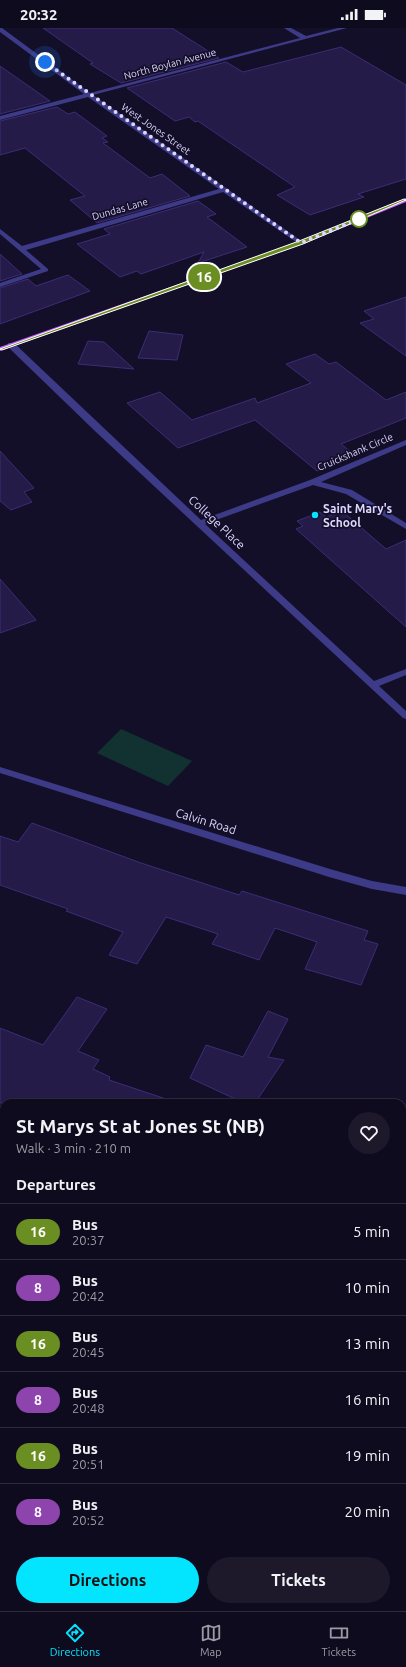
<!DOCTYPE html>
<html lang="en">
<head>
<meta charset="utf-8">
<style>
  :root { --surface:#0f0b1e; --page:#1d192b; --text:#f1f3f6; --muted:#9b9ba4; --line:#2f2b3c; --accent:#03e4ff }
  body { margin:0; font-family:Ubuntu,sans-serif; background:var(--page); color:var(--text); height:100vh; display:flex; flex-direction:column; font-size:15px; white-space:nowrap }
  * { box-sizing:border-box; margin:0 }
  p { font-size:13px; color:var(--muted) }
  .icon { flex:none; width:22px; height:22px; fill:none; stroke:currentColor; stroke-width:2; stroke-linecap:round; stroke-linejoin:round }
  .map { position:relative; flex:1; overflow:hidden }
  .drawer { position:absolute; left:0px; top:1071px; width:406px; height:512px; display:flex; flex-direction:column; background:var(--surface); border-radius:12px 12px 0 0; box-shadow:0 1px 3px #0004,0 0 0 1px var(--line) }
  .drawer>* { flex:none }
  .badge { padding:0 8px; border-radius:13px; font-size:14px; line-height:26px }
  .you { position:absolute; width:20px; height:20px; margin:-10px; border:3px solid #fff; border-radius:50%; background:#1a73e8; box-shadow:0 0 0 6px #1a73e833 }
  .map>.badge { position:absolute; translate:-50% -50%; box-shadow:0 0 0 2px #fff }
  h2 { padding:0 16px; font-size:15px; line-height:36px }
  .round { display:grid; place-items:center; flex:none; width:42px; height:42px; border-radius:21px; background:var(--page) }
  .summary { display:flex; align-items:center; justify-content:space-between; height:68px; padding:0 16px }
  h1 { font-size:19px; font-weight:600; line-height:30px }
  .action { display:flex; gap:8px; margin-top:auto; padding:8px 16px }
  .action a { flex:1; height:46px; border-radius:24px; background:var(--accent); color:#111; font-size:16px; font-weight:600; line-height:46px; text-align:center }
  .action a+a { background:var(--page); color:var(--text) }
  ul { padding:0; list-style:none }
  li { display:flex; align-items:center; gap:12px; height:56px; padding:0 16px; border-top:1px solid var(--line) }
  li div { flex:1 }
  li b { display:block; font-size:15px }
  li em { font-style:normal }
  li .badge { min-width:44px; font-weight:700; text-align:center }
  .status { display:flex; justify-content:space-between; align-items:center; height:28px; padding:0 20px; background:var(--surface); direction:ltr }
  .status svg { height:11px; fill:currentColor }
  .menu { display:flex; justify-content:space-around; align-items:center; height:56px; border-top:1px solid var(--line); background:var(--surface); font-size:11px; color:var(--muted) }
  .menu a { display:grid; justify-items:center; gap:2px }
  .menu .selected { color:var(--accent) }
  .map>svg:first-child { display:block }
  .green { fill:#123231 }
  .building { fill:#251b49; stroke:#3c2d76 }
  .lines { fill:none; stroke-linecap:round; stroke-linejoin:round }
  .minor { fill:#3d3a88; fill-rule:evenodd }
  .major { fill:#c45eff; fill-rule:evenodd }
  .line { fill:#6b8e23; stroke:#fff }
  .walk { stroke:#dcd7ff; stroke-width:4; stroke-dasharray:0 7.2 }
  .stop-dot { fill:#fff; stroke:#6b8e23; stroke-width:2 }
  .poi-dot { fill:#03e4ff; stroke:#140f28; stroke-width:1.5 }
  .labels { text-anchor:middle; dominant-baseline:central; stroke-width:3.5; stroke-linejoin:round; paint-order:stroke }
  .far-street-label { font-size:10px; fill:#dcd7ff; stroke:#140f28 }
  .poi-label { font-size:12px; font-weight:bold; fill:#dcd7ff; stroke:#140f28; text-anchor:start }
  .street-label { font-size:12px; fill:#dcd7ff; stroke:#140f28 }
</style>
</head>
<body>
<div class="status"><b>20:32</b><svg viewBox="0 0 49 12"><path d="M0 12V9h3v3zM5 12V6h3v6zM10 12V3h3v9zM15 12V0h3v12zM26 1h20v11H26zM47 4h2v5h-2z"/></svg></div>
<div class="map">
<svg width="406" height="1583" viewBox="0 0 406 1583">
  <rect width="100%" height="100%" fill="#140f28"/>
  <g class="green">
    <path d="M121,701L192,733L168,758L97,725Z"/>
    <path d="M0,1201L4,1203V1385L0,1383Z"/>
    <rect x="402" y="1318" width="4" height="183"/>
  </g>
  <g class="building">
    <path d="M43,0H172L219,30L121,55L90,36L93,35Z"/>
    <path d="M341,19L406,57V151L358,166L364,169L310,187L277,167L295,159L198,93L195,94L189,89L175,93L127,60L226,34L243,44Z"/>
    <path d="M0,38L50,73L0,86Z"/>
    <path d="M57,79L68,86L75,84L107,108L102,110L108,114L103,115L150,150L162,146L190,168L97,195L70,172L85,168L25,120L0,127V93Z"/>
    <path d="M198,173L216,186L207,189L247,219L198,235L204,224L141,246L137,243L120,249L77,216L110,206L104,201Z"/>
    <path d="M0,226L22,246L0,253Z"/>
    <path d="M68,247L90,263L0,296V260L28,251L36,258Z"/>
    <path d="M406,269V328L360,295L374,291L364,283Z"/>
    <path d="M149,303L183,307L177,332L138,330Z"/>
    <path d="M88,313L104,314L134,341L78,336Z"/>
    <path d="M315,326L329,336L336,334L386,372L406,364V390L341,416L356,428L317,443L255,392L178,420L127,375L160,364L192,392L255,370L257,375L311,355L286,336Z"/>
    <path d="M0,423L34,460L24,464L32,474L11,482L0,473Z"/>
    <path d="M342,483L386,521L406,512V599L296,501L303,498L297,493L320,484L326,489Z"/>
    <path d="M0,551L36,592L0,605Z"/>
    <path d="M32,795L141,835L239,867L242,863L368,903L364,912L378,916L361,957L305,941L317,914L275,900L259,932L212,916L218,906L166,889L137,936L109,927L123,904L66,883L68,881L0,857V808L18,814Z"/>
    <path d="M77,969L107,981L78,1023L99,1032L93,1041L110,1049L109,1052L166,1071L165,1075H0V1000L43,1017Z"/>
    <path d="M268,983L288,991L268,1029L284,1032L255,1075H244L190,1050L206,1017L243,1029Z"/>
  </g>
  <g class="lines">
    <g class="minor">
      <path d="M0,0H2L90,65L300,10L284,0H291L306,8L338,0H347L93,67L303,214V216H299L223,164L26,222L48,241V243L0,259V255L41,241L0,206V201L22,218L219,161L88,69L0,92V88L84,66L0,4Z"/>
      <path d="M8,315H14L201,492L310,452L406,412V417L321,454L352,462L406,495V501L346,466L313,457L205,496L374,653L406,641V647L379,658L406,683V691L403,690L96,404L8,319Z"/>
      <path d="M0,739L330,841L372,853L406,859V867L372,861L329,849L0,745Z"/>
      <path d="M0,1179L4,1180V1191L0,1190Z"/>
      <rect x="402" y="1287" width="4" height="12"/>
      <path d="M0,1393L4,1395V1409L0,1407Z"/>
      <rect x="402" y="1513" width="4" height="14"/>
      <rect x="59" y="1579" width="14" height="4"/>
    </g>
    <path class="major" d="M406,170V174L303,216L0,323V319L299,214Z"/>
  </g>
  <path class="line" d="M404,171L406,172L303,216L2,322L0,321L299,213Z"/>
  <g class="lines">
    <path class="walk" d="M45,34L301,215L359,191"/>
  </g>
  <circle class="stop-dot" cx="359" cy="191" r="8"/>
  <circle class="poi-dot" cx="315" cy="487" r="4"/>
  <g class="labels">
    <g class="far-street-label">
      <text transform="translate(170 36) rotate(-15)">North Boylan Avenue</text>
      <text transform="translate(156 101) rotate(35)">West Jones Street</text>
      <text transform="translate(120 181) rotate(-16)">Dundas Lane</text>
      <text transform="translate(355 424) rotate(-23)">Cruickshank Circle</text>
    </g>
    <g class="poi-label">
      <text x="323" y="480">Saint Mary's<tspan x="323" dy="14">School</tspan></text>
    </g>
    <g class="street-label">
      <text transform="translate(217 494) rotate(43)">College Place</text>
      <text transform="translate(206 793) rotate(17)">Calvin Road</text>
    </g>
  </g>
</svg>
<div class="you" style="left:45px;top:34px"></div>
<b class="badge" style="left:204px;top:249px;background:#6b8e23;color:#fff">16</b>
<section class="drawer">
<div class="summary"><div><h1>St Marys St at Jones St (NB)</h1><p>Walk · 3 min · 210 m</p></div><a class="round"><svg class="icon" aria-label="heart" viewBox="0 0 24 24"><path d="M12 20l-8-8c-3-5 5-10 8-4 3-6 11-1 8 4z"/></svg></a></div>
<h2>Departures</h2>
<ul>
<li><span class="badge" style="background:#6b8e23;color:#fff">16</span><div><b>Bus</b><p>20:37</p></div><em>5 min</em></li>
<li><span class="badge" style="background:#8e44ad;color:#fff">8</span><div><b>Bus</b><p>20:42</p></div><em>10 min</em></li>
<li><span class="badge" style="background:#6b8e23;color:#fff">16</span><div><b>Bus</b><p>20:45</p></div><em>13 min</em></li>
<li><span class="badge" style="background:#8e44ad;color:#fff">8</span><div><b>Bus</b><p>20:48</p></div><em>16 min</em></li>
<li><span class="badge" style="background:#6b8e23;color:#fff">16</span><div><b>Bus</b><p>20:51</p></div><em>19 min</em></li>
<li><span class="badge" style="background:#8e44ad;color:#fff">8</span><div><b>Bus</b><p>20:52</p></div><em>20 min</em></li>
</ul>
<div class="action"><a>Directions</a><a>Tickets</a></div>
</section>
</div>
<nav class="menu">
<a class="selected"><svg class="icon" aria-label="directions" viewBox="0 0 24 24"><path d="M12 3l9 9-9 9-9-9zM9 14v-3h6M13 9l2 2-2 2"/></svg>Directions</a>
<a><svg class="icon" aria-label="map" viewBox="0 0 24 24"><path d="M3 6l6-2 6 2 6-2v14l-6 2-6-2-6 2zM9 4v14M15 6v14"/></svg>Map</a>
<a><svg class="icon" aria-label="tickets" viewBox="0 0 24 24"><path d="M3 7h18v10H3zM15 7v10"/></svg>Tickets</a>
</nav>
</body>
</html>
